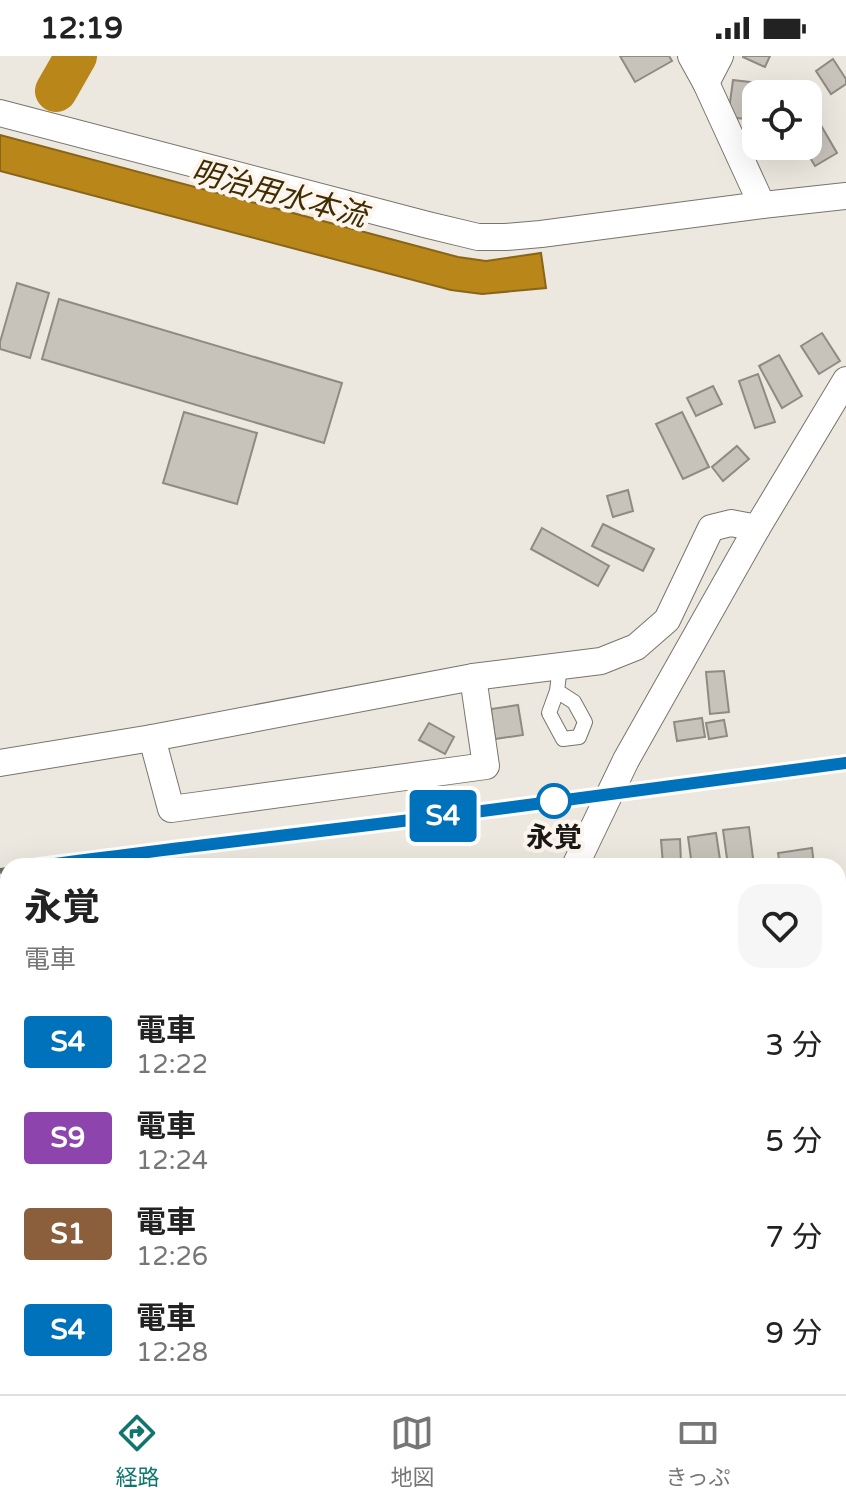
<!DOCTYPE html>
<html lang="ja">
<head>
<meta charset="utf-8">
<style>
  :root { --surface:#fff; --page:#f6f6f6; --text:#222; --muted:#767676; --line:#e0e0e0; --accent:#0f766e }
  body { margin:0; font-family:"Varela Round","Noto Sans JP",sans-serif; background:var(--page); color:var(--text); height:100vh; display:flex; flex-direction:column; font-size:30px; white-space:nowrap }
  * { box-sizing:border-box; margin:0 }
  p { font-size:26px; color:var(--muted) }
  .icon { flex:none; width:44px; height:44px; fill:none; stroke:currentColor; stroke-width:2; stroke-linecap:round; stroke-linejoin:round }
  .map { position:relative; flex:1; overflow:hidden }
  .side { position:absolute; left:0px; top:802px; width:846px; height:536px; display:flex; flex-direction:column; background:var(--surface); border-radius:24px 24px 0 0; box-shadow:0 8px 32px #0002 }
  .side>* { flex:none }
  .badge { padding:0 16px; border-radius:6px; font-size:28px; line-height:52px }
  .controls { position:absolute; left:742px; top:24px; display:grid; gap:16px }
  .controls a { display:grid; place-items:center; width:80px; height:80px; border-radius:16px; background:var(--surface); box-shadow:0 8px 32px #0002; font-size:40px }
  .map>.badge { position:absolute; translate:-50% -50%; box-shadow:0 0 0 4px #fff }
  .round { display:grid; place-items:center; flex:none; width:84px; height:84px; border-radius:24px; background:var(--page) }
  .head { display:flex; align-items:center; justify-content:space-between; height:136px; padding:0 24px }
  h1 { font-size:38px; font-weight:700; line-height:60px }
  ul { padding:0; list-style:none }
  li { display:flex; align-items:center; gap:24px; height:96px; padding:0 24px }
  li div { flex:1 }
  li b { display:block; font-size:30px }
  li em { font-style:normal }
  li .badge { min-width:88px; font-weight:700; text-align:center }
  .status { display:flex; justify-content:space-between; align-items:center; height:56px; padding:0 40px; background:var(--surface); direction:ltr }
  .status svg { height:22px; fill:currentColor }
  .tab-bar { display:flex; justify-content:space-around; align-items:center; height:112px; border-top:2px solid var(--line); background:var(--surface); font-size:22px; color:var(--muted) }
  .tab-bar a { display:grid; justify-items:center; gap:4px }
  .tab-bar .on { color:var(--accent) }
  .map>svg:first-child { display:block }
  .water { fill:#b88619; stroke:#896518; stroke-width:2 }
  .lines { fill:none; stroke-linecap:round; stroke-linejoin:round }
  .river { stroke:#b88619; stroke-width:42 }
  .building { fill:#c7c2ba; stroke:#8f8a82; stroke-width:2 }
  .service-casing { stroke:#79746c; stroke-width:16 }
  .minor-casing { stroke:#79746c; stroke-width:28 }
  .service { stroke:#fff; stroke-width:14 }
  .minor { stroke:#fff; stroke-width:26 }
  .rail { stroke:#706d67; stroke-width:6; stroke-dasharray:16 8; stroke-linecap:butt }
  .line-casing { stroke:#fff; stroke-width:18 }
  .line { stroke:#0072bc; stroke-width:12 }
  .stop-dot { fill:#fff; stroke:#0072bc; stroke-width:4 }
  .labels { text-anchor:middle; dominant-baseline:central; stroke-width:8; stroke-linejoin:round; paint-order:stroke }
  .stop-label { font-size:28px; font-weight:bold; fill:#1a1815; stroke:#fbf5ed }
  .water-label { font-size:30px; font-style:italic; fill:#412d02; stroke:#fbf5ed }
</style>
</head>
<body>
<div class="status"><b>12:19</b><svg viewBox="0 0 49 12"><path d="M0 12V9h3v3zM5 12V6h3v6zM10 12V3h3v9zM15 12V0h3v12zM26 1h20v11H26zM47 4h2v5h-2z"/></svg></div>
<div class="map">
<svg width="846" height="1338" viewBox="0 0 846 1338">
  <rect width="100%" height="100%" fill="#ede8df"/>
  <path class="water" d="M0,79L458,201L486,205L541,197L546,232L482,238L451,234L0,115Z"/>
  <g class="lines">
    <path class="river" d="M56,35L76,0"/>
  </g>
  <g class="building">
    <path d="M620,0H669L672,5L635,26Z"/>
    <path d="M743,0H770L765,11L743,1Z"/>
    <path d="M833,3L846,23V28L831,38L816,15Z"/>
    <path d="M733,24L758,27L754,64L728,61Z"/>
    <path d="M808,47L837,97L815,110L803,90H808Z"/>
    <path d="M17,227L49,237L30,302L0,293V286Z"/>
    <path d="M59,243L342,327L324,387L42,303Z"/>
    <path d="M822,277L840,305L819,318L801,290Z"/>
    <path d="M779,299L802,340L782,352L759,310Z"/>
    <path d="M758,318L775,366L755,372L739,325Z"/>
    <path d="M713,330L722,348L696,360L687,342Z"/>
    <path d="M184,356L257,377L237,448L163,427Z"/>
    <path d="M682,356L709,411L683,423L656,368Z"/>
    <path d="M737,390L749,403L723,425L712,411Z"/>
    <path d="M628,434L633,455L613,461L607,440Z"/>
    <path d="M603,468L654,493L643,515L592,490Z"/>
    <path d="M542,472L609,510L598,530L531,493Z"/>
    <path d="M724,615L729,656L710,658L706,616Z"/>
    <path d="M518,649L523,679L495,683L491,653Z"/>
    <path d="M702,662L705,681L677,685L674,666Z"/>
    <path d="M724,664L727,680L709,683L706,667Z"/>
    <path d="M429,667L454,681L445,698L419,684Z"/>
    <path d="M749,771L754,810H728L723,774Z"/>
    <path d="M716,777L721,810H692L688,781Z"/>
    <path d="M680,783L681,807L663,808L661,784Z"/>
    <path d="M812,792L814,810H780L778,797Z"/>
  </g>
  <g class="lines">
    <g class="service-casing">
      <path id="service" d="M557,635L549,657L563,683L579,681L585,666L574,646L557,635L560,610"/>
    </g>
    <g class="minor-casing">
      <g id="minor">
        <path d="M691,0L706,27L762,149"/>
        <path d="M706,27L720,0"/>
        <path d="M0,57L428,169L478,181H506L541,178L762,149L846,140"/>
        <path d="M152,682L171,753L486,710L473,621"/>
        <path d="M0,707L152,682L473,621L601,605L636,591L667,564L711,472L731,467L757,472L846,324"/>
        <path d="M575,810L626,704L757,472"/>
        <path d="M264,1338L269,1330"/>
      </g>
    </g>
    <use href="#service" class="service"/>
    <use href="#minor" class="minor"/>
    <g class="rail">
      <path d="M39,810L846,707"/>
      <path d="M0,815L8,814"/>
    </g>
  </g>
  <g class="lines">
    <g class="line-casing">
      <path id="line" d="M39,810C181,791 324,775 467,757C593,741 719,723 846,707"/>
    </g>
    <use href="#line" class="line"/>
  </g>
  <circle class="stop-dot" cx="554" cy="745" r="16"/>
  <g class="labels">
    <g class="stop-label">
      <text x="554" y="782">永覚</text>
    </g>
    <g class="water-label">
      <text transform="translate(279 138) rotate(15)">明治用水本流</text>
    </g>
  </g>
</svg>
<div class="controls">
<a><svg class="icon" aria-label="locate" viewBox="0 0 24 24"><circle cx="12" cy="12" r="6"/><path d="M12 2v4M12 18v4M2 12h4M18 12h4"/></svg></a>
</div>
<b class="badge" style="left:443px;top:760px;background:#0072bc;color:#fff">S4</b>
<section class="side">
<div class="head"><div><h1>永覚</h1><p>電車</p></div><a class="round"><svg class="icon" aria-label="heart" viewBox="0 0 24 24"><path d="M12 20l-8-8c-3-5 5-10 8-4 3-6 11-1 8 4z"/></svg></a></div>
<ul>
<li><span class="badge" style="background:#0072bc;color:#fff">S4</span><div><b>電車</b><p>12:22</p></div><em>3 分</em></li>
<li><span class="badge" style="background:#8e44ad;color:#fff">S9</span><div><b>電車</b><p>12:24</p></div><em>5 分</em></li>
<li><span class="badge" style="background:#8b5e3c;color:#fff">S1</span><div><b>電車</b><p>12:26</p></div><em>7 分</em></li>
<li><span class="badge" style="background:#0072bc;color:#fff">S4</span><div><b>電車</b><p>12:28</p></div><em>9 分</em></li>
</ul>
</section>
</div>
<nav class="tab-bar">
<a class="on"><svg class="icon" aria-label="directions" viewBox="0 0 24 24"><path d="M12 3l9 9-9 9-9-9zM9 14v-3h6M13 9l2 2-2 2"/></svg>経路</a>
<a><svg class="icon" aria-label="map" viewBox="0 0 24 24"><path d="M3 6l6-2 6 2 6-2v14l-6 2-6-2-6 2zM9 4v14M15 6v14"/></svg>地図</a>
<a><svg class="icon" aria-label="tickets" viewBox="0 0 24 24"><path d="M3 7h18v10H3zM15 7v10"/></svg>きっぷ</a>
</nav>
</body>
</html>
